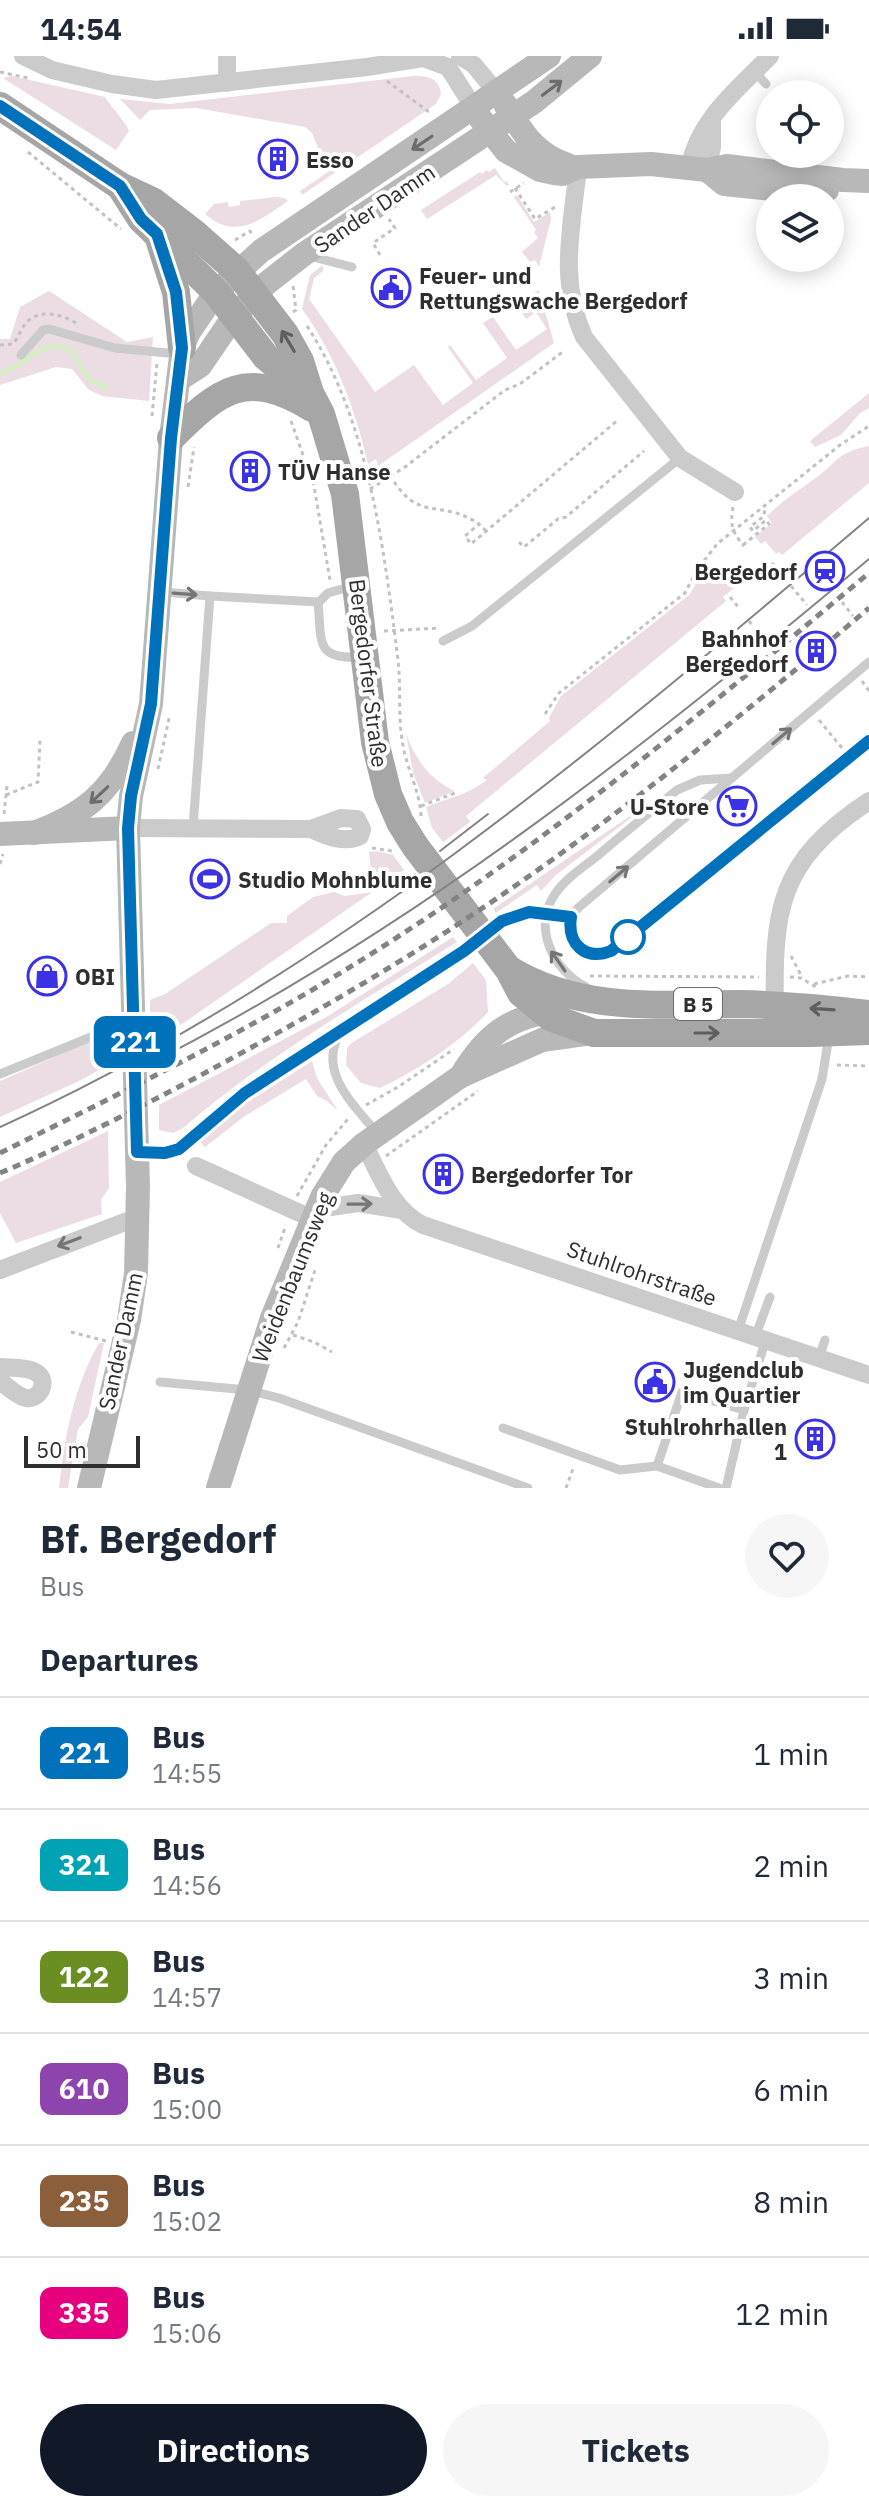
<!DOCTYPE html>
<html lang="en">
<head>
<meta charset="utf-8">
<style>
  :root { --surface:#fff; --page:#f6f6f7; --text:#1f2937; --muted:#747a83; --line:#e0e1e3; --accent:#111827 }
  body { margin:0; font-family:"IBM Plex Sans",sans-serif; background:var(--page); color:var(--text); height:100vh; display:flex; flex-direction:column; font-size:30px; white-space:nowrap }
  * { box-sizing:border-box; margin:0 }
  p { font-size:26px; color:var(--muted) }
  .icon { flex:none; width:44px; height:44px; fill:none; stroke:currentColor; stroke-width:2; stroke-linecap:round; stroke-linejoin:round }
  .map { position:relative; height:1432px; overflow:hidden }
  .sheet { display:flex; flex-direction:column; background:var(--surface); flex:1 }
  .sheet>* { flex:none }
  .badge { padding:0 16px; border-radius:12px; font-size:28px; line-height:52px }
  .tools { position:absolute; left:756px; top:24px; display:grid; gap:16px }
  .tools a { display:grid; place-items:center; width:88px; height:88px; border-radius:50%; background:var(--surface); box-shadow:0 4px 20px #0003; font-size:40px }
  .scale { position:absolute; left:24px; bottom:20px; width:116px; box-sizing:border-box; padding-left:8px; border:4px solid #2e2e2e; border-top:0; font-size:22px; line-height:28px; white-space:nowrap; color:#2e2e2e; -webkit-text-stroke:6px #fff; paint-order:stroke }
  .map>.badge { position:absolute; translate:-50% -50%; box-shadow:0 0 0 4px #fff }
  h2 { padding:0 40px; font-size:30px; line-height:72px }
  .round { display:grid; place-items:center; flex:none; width:84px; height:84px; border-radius:42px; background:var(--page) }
  .summary { display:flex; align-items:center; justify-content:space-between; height:136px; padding:0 40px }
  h1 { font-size:38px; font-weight:700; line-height:60px }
  .button { display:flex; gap:16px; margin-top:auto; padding:16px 40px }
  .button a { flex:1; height:92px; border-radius:48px; background:var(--accent); color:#fff; font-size:32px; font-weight:700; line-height:92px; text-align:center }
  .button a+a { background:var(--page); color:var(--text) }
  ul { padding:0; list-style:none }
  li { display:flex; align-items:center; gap:24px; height:112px; padding:0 40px; border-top:2px solid var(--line) }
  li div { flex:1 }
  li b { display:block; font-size:30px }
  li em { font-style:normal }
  li .badge { min-width:88px; font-weight:700; text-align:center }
  .status { display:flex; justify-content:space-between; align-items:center; height:56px; padding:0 40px; background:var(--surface); direction:ltr }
  .status svg { height:22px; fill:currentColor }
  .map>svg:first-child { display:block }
  .green { fill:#ecdce3 }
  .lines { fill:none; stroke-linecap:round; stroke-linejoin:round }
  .stream { stroke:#d9ecc8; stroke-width:5 }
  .path { stroke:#c2c2c2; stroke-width:3; stroke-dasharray:4 4; stroke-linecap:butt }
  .lane { stroke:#cbcbcb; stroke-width:9 }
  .street { stroke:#cbcbcb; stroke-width:18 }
  .secondary { stroke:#b8b8b8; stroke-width:24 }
  .primary { stroke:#a6a6a6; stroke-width:28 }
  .tram { stroke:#838383; stroke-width:2 }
  .rail { stroke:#838383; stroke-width:5; stroke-dasharray:8 6; stroke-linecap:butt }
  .lane-bridge { stroke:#cbcbcb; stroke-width:9 }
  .oneway { stroke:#6c6c6c }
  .oneway2 { stroke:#5e5e5e }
  .oneway3 { stroke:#757575 }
  .line-casing { stroke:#fff; stroke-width:18 }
  .line { stroke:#0072bc; stroke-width:12 }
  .stop-dot { fill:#fff; stroke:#0072bc; stroke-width:4 }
  .labels { text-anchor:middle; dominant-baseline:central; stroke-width:8; stroke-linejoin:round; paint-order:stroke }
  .shield { fill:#fff; stroke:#6d6d6d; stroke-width:2 }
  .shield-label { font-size:20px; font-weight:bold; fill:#2e2e2e }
  .poi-label { font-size:22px; font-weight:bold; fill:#2e2e2e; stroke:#fff; text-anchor:start }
  .street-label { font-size:22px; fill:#2e2e2e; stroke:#fff }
</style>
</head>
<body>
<div class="status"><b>14:54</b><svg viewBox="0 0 49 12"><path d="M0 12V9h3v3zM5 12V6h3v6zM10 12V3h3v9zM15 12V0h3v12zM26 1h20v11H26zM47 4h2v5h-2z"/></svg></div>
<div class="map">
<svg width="869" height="1432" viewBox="0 0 869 1432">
  <rect width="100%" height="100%" fill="#fff"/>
  <g class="green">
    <path d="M12,20L105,41C111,51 126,66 129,75L116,94L3,22Z"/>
    <path d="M413,20C427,20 439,21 441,38L436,48L302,139L300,135L328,116L312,77L305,71L196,52L150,54L140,64L120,43L170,48Z"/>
    <path d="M495,112L504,126L507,125L509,129L507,130L496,119L427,163L421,154L480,116L482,118L487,114L489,116Z"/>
    <path d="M517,139L534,166L550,156L551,163L539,211L535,204L530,206L522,196L538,182L534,176L536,174L514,141Z"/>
    <path d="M275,141L285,142L288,145C260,164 236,185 205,158L214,148L228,146L229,151L240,149V145Z"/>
    <path d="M323,209V215L314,222L309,243L375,336L414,309L443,349L473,327L448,291L450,289L476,324L507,302L483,267L493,261L516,294L547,273L536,256L526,263L521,255L532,248L527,241L539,234L554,287L378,410L376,403L368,408C356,355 335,298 302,253L310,219Z"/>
    <path d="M49,235L127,286L153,281L149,345L102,340L89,334L72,313L56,311L0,329V283H10L20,251Z"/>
    <path d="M869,337V352L860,357L841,379L815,391L810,385Z"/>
    <path d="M869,390V427L782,499L779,496L776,498L765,485L761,488L755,481L772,467L767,460C782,445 799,434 817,421C839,405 837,396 869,390Z"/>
    <path d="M707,510L720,526L736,513L744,524L723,541L726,545L466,760L470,766L443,786L432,772L426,751C451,741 465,740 487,724L483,722L550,665L549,662L561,640L689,539Z"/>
    <path d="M406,677C415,703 430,724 455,735L425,747L413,717Z"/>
    <path d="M661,739L556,819L541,835L537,829L496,857L493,853Z"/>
    <path d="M377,795L393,799L404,814L185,966L150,986V944L165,938L271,867H287V860L313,841L334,836L345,840L373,836L369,796Z"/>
    <path d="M453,881L457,886C363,945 267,1000 183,1072L173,1077L159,1074V1049L328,960Z"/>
    <path d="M473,907L486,924L488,956C459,987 418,1014 380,1032L361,1027L346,1009L347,993L350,988L448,928Z"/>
    <path d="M86,987L109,989L110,1008L79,1025L0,1061V1025Z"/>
    <path d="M312,1005L317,1022L338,1055L327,1045L317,1040L306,1023L245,1060L205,1091L200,1086L248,1046Z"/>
    <path d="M108,1075L109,1132L101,1144L102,1158L16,1187L0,1157V1126Z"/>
    <path d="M99,1287H104L88,1361L78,1373L68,1432H59C65,1380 73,1333 99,1287Z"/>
  </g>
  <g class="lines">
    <path class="stream" d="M0,318C17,312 37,293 51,290C56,289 65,292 70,293L89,323L106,332"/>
    <g class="path">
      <path d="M0,16L28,22"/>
      <path d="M387,25L429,56"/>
      <path d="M28,96L121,173"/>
      <path d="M515,132L535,163L555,151"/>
      <path d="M510,136L524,127"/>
      <path d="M235,184L250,175L252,178"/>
      <path d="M380,199L373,187L395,172L389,163"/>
      <path d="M293,230L296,254L293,256"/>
      <path d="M307,270C369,365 384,493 398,604C401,630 398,657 402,683C405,710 420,734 421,760"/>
      <path d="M0,289L13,288C19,281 21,272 27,266C40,252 63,259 76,267"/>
      <path d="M152,360L157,307"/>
      <path d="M291,365L314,430L330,524"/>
      <path d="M390,419C419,469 439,441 479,468"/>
      <path d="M188,431L194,391"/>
      <path d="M370,433L405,411L505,334L520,328L564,295"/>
      <path d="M733,451C730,469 732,476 744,490"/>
      <path d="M486,475L479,468L465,480L471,488L618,364"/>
      <path d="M519,486L524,491L558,463L566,461L644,395"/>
      <path d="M743,489L769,468L766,464L753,475L750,471L764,460L765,450"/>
      <path d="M772,507L780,517"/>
      <path d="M813,511L829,530"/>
      <path d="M791,530L807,549"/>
      <path d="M730,541L739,552"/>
      <path d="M842,546L853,560"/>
      <path d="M749,565L764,585"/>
      <path d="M384,575L440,572"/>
      <path d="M800,580L812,595"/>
      <path d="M862,625L869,635"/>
      <path d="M545,658L559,637L685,537L697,514L717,488L840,389L869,370"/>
      <path d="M819,664L842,692"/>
      <path d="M158,713L170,658"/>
      <path d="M6,739L38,726L40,683"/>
      <path d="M421,750L458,736"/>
      <path d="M4,758L7,730"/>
      <path d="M372,792L392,795"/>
      <path d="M0,808L3,798"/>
      <path d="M791,900L802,921"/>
      <path d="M590,920L759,921"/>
      <path d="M790,921L801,922L816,931"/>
      <path d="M814,928L848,920L869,921"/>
      <path d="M837,1009L869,1010"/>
      <path d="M366,1049L398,1031L454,993"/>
      <path d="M386,1100L478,1035"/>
      <path d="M297,1140L326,1089L348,1063"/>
      <path d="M278,1192L286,1169"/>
      <path d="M71,1276L106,1285"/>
      <path d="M293,1279L314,1286L332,1296"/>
      <path d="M284,1292L298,1266L315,1214"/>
      <path d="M566,1432L574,1410"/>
    </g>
    <g class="lane">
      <path d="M755,16L766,28"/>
      <path d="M309,200L352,211"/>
      <path d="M21,299L43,274L49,273L115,292L178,298"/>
      <path d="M163,536L210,540"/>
      <path d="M318,546C322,586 314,604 362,601"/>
      <path d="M443,585L472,570L680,402"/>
      <path d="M869,606L578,852C556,878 580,907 611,895L869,685"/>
      <path d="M193,772L210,540L319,546L328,537L353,530"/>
      <path d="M502,865L519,859L536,857"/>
      <path d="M586,931C553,914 532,872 555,838C565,823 582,812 596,801C623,778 650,756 677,734L700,724L732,722"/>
      <path d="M341,975C316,1015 353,1048 378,1078"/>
      <path d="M0,1018L91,981L107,980"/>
      <path d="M138,1096L165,1097L179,1093L224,1054L264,1023L464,895"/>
      <path d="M738,1275L822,1023L829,980"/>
      <path d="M755,1281L770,1241"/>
      <path d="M819,1302L825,1284"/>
      <path d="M160,1326L248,1334L279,1342L528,1432"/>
      <path d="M503,1372L620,1414L657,1410"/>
      <path d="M719,1432L657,1410L682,1336L744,1354"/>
      <path d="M726,1432L744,1354L766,1283"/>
    </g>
    <g class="street">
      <path d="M23,0L52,14L112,28L156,34L367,11L435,0"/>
      <path d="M460,0L474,9L497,37"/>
      <path d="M426,3L448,11L474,52"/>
      <path d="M227,27V0"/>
      <path d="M578,111C572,172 558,223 584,281L680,402L735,436"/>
      <path d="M689,112C699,63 737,34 770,0"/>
      <path d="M707,114L712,91V63"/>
      <path d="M128,772L311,773C326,780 345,788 360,780L362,773L357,763L341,762L311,773"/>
      <path d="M775,958C773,854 777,806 869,745"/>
      <path d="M364,1088C379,1117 392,1154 423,1169L869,1319"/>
      <path d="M196,1110L313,1163"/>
      <path d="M317,1153L358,1147L402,1154"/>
      <path d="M0,1214L138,1161"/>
      <path d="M0,1311C11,1312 29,1311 37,1317C49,1325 40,1344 26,1342C17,1340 8,1331 0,1325"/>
    </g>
    <g class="secondary">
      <path d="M505,48C522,76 535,99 568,109"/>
      <path d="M480,62L506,95L540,114L554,117L563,118L578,111L651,108L707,114L727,110L843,124L869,125"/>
      <path d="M707,114L724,128L782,134H827"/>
      <path d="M178,324L200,310L234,260L267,227L304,198L534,46L590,0"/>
      <path d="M34,777C85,758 111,736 133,687"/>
      <path d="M0,778L128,772"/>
      <path d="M461,1020C485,980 509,960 557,955"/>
      <path d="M89,1432L129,1264L136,1217L138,1130L128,772L131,740L151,648L171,382L182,292L189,276L216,236L261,195L549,0"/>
      <path d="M218,1432L272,1262L322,1141L344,1106L364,1088L461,1020L542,984L592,977"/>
    </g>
    <g class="primary">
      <path d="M0,50L120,130L154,146L193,176L236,214L285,278L300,305L310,337L321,358L345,438L375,686L388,738L400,766L415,790L509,914L521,937L550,961L594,977H811L869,975"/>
      <path d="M120,130L141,163L216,236L266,301L310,337"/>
      <path d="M160,186L176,236L182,292"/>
      <path d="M171,382C220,333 246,312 312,352"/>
      <path d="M510,914C580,957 662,948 741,948C784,949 827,953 869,958"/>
    </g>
    <g class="tram">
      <path d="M440,795L488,758"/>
      <path d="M147,1009C411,875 644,692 869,503"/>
      <path d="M0,1071C325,924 599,691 869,462"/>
    </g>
    <g class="rail">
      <path d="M0,1097C123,1036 247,976 363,903C544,790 706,653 869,517"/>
      <path d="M0,1117C69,1088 135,1054 201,1019C299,966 395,911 487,849C621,759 746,656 869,552"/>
    </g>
    <g class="lane-bridge">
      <path d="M536,857L556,858"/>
      <path d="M464,895L502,865"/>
    </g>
  </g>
  <defs><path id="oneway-shaft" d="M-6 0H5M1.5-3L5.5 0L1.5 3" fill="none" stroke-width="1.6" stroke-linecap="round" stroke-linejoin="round" transform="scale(2)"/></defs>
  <g class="oneway">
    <use href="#oneway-shaft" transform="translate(552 32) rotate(-37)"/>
    <use href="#oneway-shaft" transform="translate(422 87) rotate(146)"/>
    <use href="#oneway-shaft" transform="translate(99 739) rotate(137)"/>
  </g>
  <g class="oneway2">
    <use href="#oneway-shaft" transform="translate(288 285) rotate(-121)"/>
    <use href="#oneway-shaft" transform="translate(822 953) rotate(-176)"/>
    <use href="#oneway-shaft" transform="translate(707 977)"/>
  </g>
  <g class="oneway3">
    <use href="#oneway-shaft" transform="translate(185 538) rotate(4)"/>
    <use href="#oneway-shaft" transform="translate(782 680) rotate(-40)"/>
    <use href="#oneway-shaft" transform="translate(619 818) rotate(-40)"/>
    <use href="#oneway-shaft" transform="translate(558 905) rotate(-125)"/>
    <use href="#oneway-shaft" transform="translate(360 1148) rotate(-1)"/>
    <use href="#oneway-shaft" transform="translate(69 1186) rotate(159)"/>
  </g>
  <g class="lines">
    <g class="line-casing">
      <path id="line" d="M0,50L120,130L141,163L157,178L176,236L182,292L171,382L151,648L131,740L128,772L137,1096L165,1097L179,1093L245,1037L464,895L502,865L529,856L571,861C567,888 585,905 611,895L869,685"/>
    </g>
    <use href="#line" class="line"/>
  </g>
  <defs>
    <g id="building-ring" transform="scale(2)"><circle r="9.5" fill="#fff" stroke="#3b31e5" stroke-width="1.5"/><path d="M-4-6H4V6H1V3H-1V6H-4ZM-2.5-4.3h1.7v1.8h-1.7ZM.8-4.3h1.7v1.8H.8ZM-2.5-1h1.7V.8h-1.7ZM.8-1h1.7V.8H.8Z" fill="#3b31e5"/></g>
    <g id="civic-ring" transform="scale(2)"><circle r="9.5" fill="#fff" stroke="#3b31e5" stroke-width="1.5"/><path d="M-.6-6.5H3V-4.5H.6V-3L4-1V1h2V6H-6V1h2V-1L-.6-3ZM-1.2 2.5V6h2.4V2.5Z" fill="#3b31e5"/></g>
    <g id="station-ring" transform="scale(2)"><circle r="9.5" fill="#fff" stroke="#3b31e5" stroke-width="1.5"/><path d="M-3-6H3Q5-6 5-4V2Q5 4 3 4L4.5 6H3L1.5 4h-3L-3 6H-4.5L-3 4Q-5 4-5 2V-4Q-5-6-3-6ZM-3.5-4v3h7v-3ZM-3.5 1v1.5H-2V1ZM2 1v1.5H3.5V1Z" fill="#3b31e5"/></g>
    <g id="supermarket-ring" transform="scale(2)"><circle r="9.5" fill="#fff" stroke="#3b31e5" stroke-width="1.5"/><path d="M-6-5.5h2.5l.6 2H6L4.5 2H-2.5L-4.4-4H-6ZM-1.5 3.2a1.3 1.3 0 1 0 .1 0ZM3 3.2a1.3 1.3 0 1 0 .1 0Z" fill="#3b31e5"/></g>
    <g id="stadium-ring" transform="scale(2)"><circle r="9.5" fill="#fff" stroke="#3b31e5" stroke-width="1.5"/><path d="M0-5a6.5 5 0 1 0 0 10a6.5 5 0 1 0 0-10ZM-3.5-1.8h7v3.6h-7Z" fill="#3b31e5"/></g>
    <g id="shop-ring" transform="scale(2)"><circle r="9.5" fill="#fff" stroke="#3b31e5" stroke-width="1.5"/><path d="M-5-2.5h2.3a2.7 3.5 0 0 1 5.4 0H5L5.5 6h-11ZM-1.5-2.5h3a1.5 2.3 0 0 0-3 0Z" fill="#3b31e5"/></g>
  </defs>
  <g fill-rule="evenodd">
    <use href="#building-ring" x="278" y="103"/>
    <use href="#civic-ring" x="391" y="232"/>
    <use href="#building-ring" x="250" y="415"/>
    <use href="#station-ring" x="825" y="515"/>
    <use href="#building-ring" x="816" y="595"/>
    <use href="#supermarket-ring" x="737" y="750"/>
    <use href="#stadium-ring" x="210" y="823"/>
    <use href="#shop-ring" x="47" y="920"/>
    <use href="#building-ring" x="443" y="1118"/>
    <use href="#civic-ring" x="655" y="1326"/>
    <use href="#building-ring" x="815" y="1383"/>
  </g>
  <circle class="stop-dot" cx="628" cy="881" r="16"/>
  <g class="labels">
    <rect class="shield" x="674" y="932" width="48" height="32" rx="6"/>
    <g class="shield-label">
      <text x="698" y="948">B 5</text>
    </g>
    <g class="poi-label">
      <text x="306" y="103">Esso</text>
      <text x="419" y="219">Feuer- und<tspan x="419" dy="25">Rettungswache Bergedorf</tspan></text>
      <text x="278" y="415">TÜV Hanse</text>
      <text x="797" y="515" text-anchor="end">Bergedorf</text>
      <text x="788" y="582" text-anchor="end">Bahnhof<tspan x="788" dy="25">Bergedorf</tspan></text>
      <text x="709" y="750" text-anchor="end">U-Store</text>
      <text x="238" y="823">Studio Mohnblume</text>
      <text x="75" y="920">OBI</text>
      <text x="471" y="1118">Bergedorfer Tor</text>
      <text x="683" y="1313">Jugendclub<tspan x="683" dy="25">im Quartier</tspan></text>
      <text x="787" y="1370" text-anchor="end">Stuhlrohrhallen<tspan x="787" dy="25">1</tspan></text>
    </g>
    <g class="street-label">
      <text transform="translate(374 152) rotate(-34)">Sander Damm</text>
      <text transform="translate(369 617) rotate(83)">Bergedorfer Straße</text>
      <text transform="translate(642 1217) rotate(19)">Stuhlrohrstraße</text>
      <text transform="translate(292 1221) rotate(-68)">Weidenbaumsweg</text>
      <text transform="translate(120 1285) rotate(-78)">Sander Damm</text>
    </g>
  </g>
</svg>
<div class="tools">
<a><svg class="icon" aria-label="locate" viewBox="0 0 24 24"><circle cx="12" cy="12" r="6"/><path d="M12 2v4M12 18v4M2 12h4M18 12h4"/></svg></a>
<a><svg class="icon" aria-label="layers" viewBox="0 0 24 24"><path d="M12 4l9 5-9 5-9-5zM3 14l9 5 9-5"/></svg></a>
</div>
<div class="scale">50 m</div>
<b class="badge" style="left:135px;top:986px;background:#0072bc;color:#fff">221</b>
</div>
<section class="sheet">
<div class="summary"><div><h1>Bf. Bergedorf</h1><p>Bus</p></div><a class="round"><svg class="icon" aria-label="heart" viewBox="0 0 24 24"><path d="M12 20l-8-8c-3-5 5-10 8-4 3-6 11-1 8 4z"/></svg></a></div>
<h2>Departures</h2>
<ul>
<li><span class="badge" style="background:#0072bc;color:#fff">221</span><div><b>Bus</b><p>14:55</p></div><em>1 min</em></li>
<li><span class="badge" style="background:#00a3b4;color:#fff">321</span><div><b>Bus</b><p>14:56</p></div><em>2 min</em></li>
<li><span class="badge" style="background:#6b8e23;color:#fff">122</span><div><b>Bus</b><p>14:57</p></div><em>3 min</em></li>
<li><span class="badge" style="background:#8e44ad;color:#fff">610</span><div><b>Bus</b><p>15:00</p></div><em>6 min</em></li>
<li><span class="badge" style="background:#8b5e3c;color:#fff">235</span><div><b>Bus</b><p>15:02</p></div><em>8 min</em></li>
<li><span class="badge" style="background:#e6007e;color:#fff">335</span><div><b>Bus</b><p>15:06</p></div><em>12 min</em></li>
</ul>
<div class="button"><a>Directions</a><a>Tickets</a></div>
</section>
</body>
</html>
